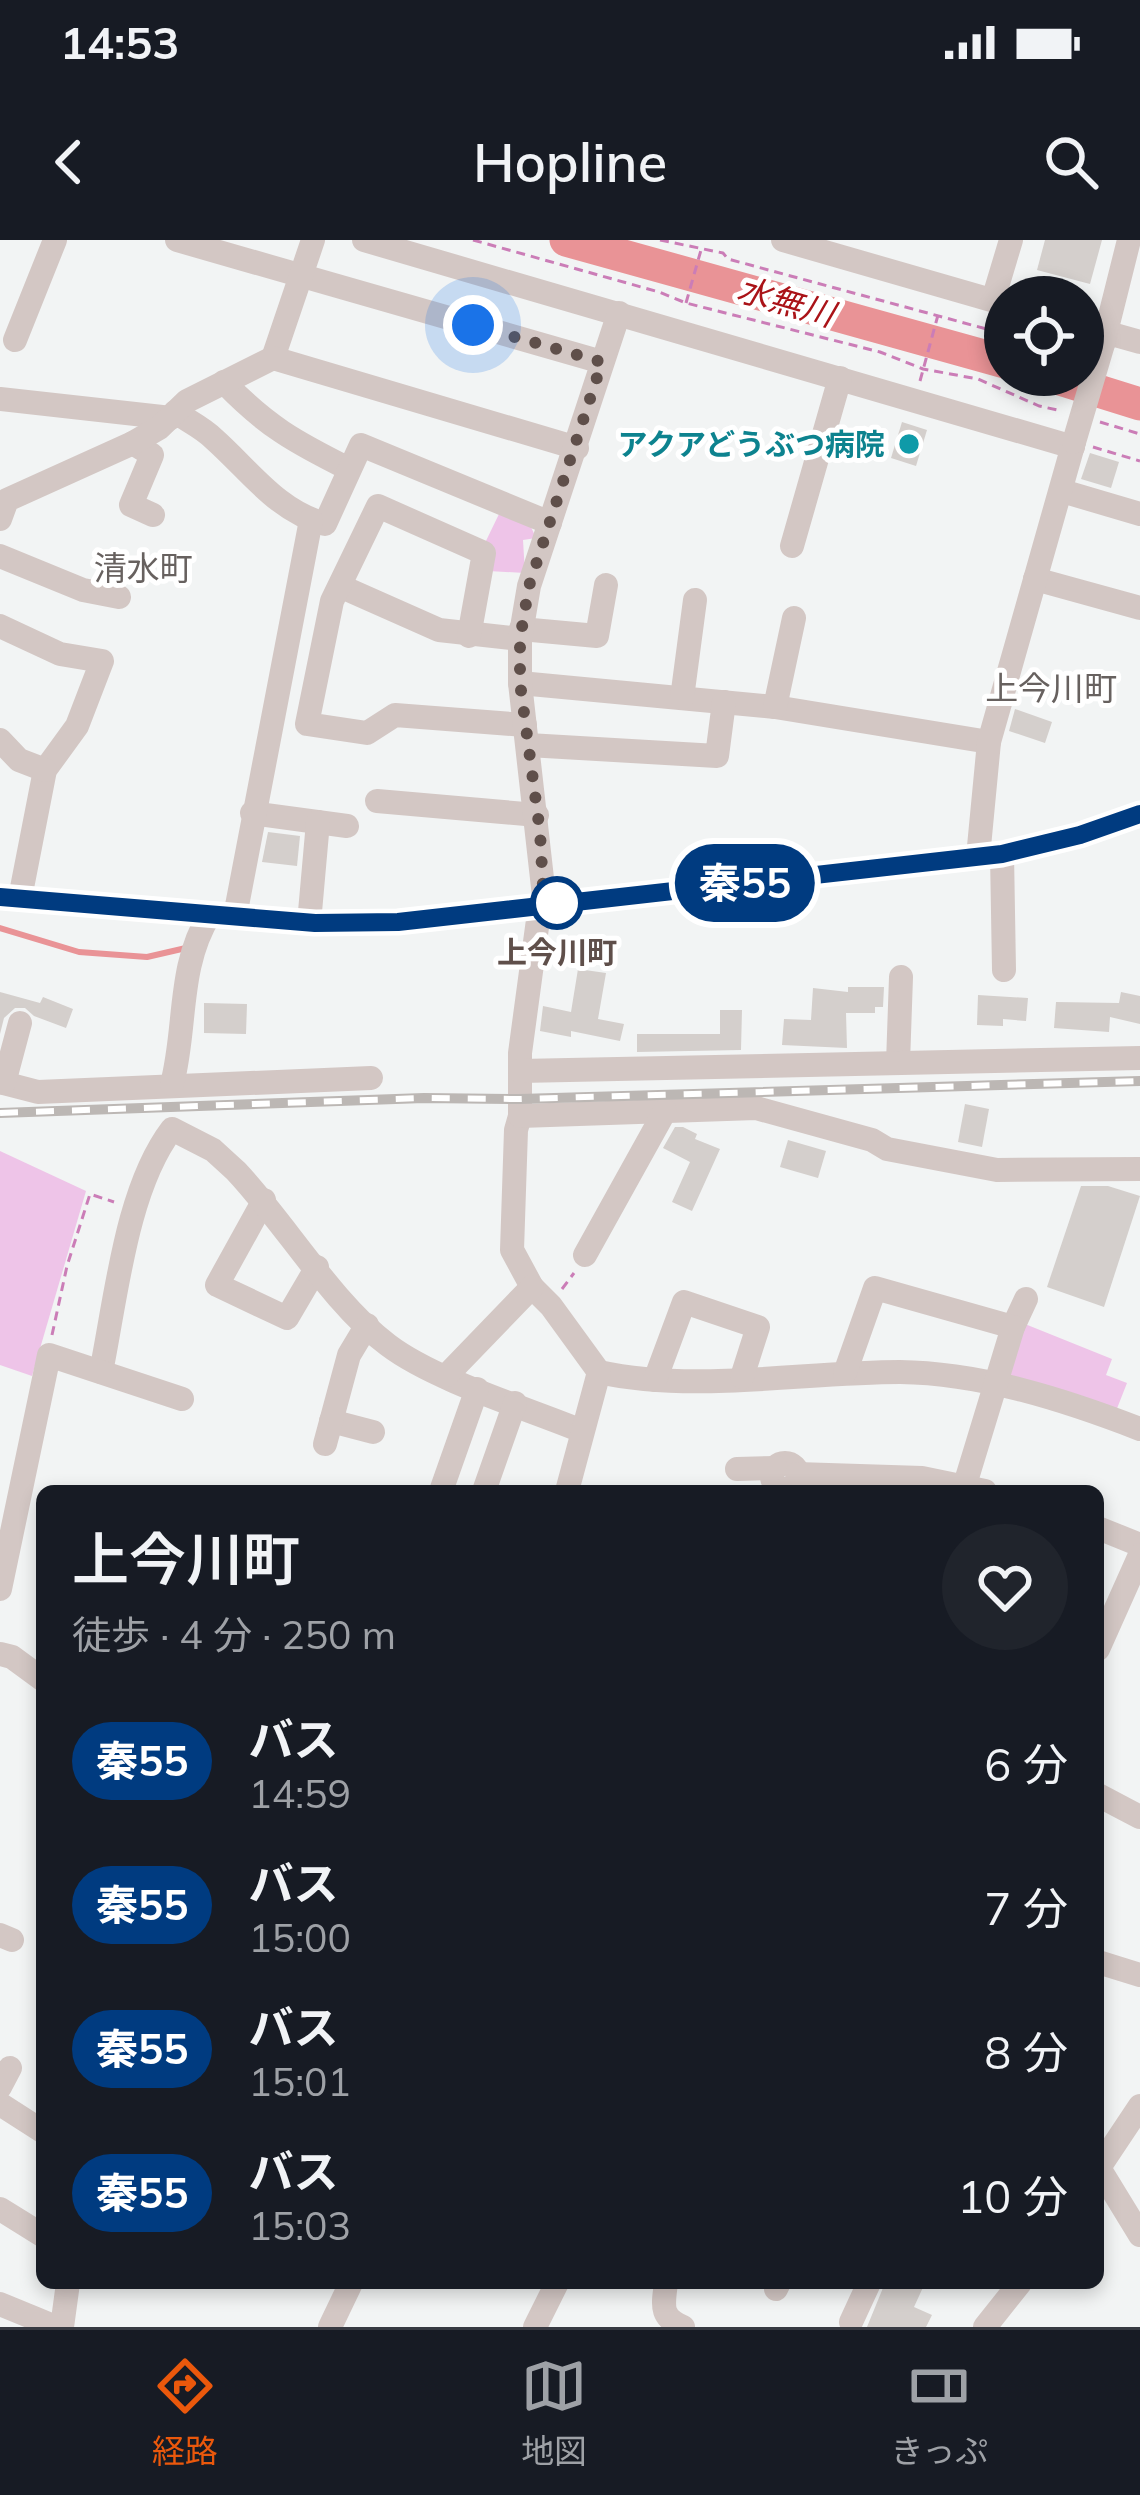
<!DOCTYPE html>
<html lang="ja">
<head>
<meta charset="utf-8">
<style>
  :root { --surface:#171b24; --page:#20242c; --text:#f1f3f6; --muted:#9ea1a6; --line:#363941; --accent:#ea580c }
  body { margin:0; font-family:Mulish,"Noto Sans JP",sans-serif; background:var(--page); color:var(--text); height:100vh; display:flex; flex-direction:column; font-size:45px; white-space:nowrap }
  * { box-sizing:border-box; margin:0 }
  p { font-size:39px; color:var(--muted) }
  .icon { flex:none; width:66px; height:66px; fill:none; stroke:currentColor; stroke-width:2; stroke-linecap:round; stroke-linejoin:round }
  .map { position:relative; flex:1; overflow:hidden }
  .drawer { position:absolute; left:36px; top:1245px; width:1068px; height:804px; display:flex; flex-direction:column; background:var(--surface); border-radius:18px; box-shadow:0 6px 18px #0003 }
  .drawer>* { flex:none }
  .badge { padding:0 24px; border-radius:39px; font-size:42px; line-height:78px }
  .buttons { position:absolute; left:984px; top:36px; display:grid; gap:24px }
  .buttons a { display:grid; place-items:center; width:120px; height:120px; border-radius:50%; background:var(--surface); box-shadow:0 6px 18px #0003; font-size:60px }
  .you { position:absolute; width:60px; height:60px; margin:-30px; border:9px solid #fff; border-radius:50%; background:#1a73e8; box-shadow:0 0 0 18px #1a73e833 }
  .map>.badge { position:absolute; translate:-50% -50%; box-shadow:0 0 0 6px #fff }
  .round { display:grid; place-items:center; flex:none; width:126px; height:126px; border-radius:63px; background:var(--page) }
  .head { display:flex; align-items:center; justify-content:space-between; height:204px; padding:0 36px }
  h1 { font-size:57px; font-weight:600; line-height:90px }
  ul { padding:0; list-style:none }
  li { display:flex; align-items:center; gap:36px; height:144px; padding:0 36px }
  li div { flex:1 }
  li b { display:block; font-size:45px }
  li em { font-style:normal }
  li .badge { min-width:132px; font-weight:700; text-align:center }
  .status { display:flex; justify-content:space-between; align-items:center; height:84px; padding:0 60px; background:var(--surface); direction:ltr }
  .status svg { height:33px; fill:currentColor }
  header { display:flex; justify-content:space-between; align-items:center; height:156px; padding:0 36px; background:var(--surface); font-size:54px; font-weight:600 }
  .tab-bar { display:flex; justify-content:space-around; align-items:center; height:168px; border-top:3px solid var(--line); background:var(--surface); font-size:33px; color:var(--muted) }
  .tab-bar a { display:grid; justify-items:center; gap:6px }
  .tab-bar .on { color:var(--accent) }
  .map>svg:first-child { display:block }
  .green { fill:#eec4e8 }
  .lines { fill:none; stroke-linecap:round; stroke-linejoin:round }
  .stream { stroke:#e99396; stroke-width:6 }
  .river { stroke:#e99396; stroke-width:33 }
  .building { fill:#d4cfcc }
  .path { stroke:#cb7db7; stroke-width:3; stroke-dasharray:9 6; stroke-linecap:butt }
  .minor { stroke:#d3c7c4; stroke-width:24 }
  .rail-casing { stroke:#bcb7b4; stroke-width:10 }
  .rail { stroke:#fff; stroke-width:6; stroke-dasharray:18; stroke-linecap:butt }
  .minor-bridge { stroke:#d3c7c4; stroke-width:24 }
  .line-casing { stroke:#fff; stroke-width:27 }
  .line { stroke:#003b80; stroke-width:18 }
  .walk { stroke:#5f4f4a; stroke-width:12; stroke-dasharray:0 21.6 }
  .culture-dot { fill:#0f9aa8; stroke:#fff; stroke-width:4.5 }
  .stop-dot { fill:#fff; stroke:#003b80; stroke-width:6 }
  .labels { text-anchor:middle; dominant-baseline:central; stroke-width:10; stroke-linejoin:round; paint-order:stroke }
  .culture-label { font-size:30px; font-weight:bold; fill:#0d838f; stroke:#fff; text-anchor:end }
  .stop-label { font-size:30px; font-weight:bold; fill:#5f4f4a; stroke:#fff }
  .water-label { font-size:33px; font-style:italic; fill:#aa1318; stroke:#fff }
  .neighbourhood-label { font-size:33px; fill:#67615f; stroke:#fff }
</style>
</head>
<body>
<div class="status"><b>14:53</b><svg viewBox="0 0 49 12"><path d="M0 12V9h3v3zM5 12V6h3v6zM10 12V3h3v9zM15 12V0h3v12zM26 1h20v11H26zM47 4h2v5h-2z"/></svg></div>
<header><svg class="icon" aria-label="back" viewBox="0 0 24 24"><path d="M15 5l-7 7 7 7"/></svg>Hopline<svg class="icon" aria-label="search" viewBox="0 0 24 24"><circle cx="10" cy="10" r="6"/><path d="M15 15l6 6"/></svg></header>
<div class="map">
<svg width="1140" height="2087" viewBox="0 0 1140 2087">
  <rect width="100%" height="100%" fill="#f2f4f4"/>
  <g class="green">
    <path d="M499,274L531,287L536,298L523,300L525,333L488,331L484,305Z"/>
    <path d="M0,911L86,951L32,1136L0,1125Z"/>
    <path d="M1020,1082L1112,1119L1106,1135L1127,1143L1116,1171L1009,1140Z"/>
  </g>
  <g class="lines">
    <path class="stream" d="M0,688L79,712L147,717L186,708"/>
    <g class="river">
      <path d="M566,0L1005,122"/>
      <path d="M1047,135L1140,164"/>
    </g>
  </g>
  <g class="building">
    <path d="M1045,0H1102L1090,44L1037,30Z"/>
    <path d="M902,182L927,190L916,226L891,218Z"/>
    <path d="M1090,213L1119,222L1111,248L1081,239Z"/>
    <path d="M1015,469L1052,482L1045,503L1009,491Z"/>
    <path d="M268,592L300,596L297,626L262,622Z"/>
    <path d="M578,729L606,733L598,779L624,784L620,801L571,791V797L540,791L543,766L571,772Z"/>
    <path d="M848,747H884L883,767H875V773H846L847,808L782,805L784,779L811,780L813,748L848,752Z"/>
    <path d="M0,752L40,763L43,757L73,769L66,788L34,776L25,768H15L4,778L0,794Z"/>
    <path d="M1121,752L1140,756V784L1110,777L1109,792L1054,788L1056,762L1119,763Z"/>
    <path d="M978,755L1028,758L1026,781L1003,779V786L977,785Z"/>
    <path d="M204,763L247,764L246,794L204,793Z"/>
    <path d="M720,770H742L741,810L637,812V794H720Z"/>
    <path d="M965,864L989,869L982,907L958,902Z"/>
    <path d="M675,887H683L697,894L695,899L720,909L692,971L672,962L690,922L663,908Z"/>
    <path d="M788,900L826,911L818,938L780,927Z"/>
    <path d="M1081,946H1108L1140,956L1104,1067L1047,1047Z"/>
    <path d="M885,2043H925L914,2067L932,2075L926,2087H867Z"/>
  </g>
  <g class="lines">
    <g class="path">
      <path d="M473,0L659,52L686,63L880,112L923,129L978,139L1039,166L1062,171"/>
      <path d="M660,0L723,13L728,19L1005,94"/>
      <path d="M686,63L701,10"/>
      <path d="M920,141L938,75"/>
      <path d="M1100,182L1140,194"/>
      <path d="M1093,207L1140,221"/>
      <path d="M562,1049L574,1033"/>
      <path d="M52,1095L67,1026L90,954L114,962"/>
    </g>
    <g class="minor">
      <path d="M177,0L602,122"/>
      <path d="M364,0L1073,207"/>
      <path d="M783,0L1005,64"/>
      <path d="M993,60L1011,0"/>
      <path d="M1083,86L1140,102"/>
      <path d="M15,100L55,0"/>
      <path d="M1103,104L1129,0"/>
      <path d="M273,118L313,0"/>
      <path d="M224,142C266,186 295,202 349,229"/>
      <path d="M0,159L171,178"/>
      <path d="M175,172C188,181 203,188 214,199C250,231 277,271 325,284L361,205L550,283"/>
      <path d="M133,203L152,215L131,265L153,275"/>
      <path d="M1062,251L1140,274"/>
      <path d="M0,279L7,260L133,203L159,188L187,161L273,118L577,208"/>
      <path d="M792,306L840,138"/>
      <path d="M0,316L83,350L119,357"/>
      <path d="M1035,339L1140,368"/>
      <path d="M342,347L439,390L520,399"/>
      <path d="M0,386L60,414L102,421L77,486L45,530L20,658"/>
      <path d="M521,389L597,396L606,345"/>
      <path d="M469,396L484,313L378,266L332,361L307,484L367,493L395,475L525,485"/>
      <path d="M520,443L775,467L989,502"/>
      <path d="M682,458L695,360"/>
      <path d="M775,467L794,378"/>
      <path d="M0,500L19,520L45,530"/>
      <path d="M528,505L717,516L724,462"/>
      <path d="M377,561L537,575"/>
      <path d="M252,573L347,586"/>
      <path d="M1002,614L1004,730"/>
      <path d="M978,617L989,502L1074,202"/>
      <path d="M0,657L315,683L398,682L1002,614L1080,595L1140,574"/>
      <path d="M540,665L520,813V876L516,890L512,1010L532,1047L551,1066L599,1132C693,1153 803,1132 900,1132C981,1133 1065,1160 1140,1189"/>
      <path d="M545,665L520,443V399L529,346L619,73"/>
      <path d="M235,676L311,280"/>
      <path d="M309,683L318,582"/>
      <path d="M898,823L901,737"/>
      <path d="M520,831L1140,818"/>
      <path d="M0,842L38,852L371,838"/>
      <path d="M4,843L20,783"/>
      <path d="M172,844C187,787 177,727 210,674"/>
      <path d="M520,876L756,868L872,900L887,909L997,930L1140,929"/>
      <path d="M264,960L217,1045L287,1078L317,1027"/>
      <path d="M585,1015L665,871"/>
      <path d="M1013,1087L1026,1059"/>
      <path d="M101,1132C116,1059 126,949 172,889L213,910L236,931C285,983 332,1063 388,1105C434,1140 526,1168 582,1191"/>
      <path d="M845,1133L875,1048L1013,1087L963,1251"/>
      <path d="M447,1135L532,1047"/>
      <path d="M655,1140L684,1062L758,1087L742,1137"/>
      <path d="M331,1181L373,1192"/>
      <path d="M325,1204L349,1115L367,1085"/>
      <circle cx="785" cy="1236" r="13"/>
      <path d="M737,1229L776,1228"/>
      <path d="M797,1234L922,1238L985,1251"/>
      <path d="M441,1251L477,1149"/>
      <path d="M484,1251L515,1163"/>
      <path d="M567,1251L599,1132"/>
      <path d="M1098,1288L1140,1305"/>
      <path d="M0,1349L49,1115L182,1159"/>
      <path d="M1098,1409L1140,1315"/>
      <path d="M0,1414L12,1417L42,1439"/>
      <path d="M1098,1555L1140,1577"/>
      <path d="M0,1695L12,1700"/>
      <path d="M1098,1722L1140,1735"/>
      <path d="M0,1847L10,1828"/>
      <path d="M0,1864L42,1891"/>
      <path d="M1099,1928L1140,1995"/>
      <path d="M1098,1929L1140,1866"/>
      <path d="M0,1969L42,1995"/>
      <path d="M666,2043C663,2066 660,2077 683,2087"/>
      <path d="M776,2049L779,2043"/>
      <path d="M0,2064L56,2087"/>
      <path d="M851,2082L869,2043"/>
      <path d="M62,2087L68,2043"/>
      <path d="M330,2087L351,2043"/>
      <path d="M535,2087L557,2043"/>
      <path d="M985,2087L1020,2043"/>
    </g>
    <g class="rail-casing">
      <path id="rail" d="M0,873L424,858L519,859L1140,841"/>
    </g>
    <use href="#rail" class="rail"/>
    <path class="minor-bridge" d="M1074,202L1103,104"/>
  </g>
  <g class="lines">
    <g class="line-casing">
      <path id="line" d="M0,657L315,683L398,682L1002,614L1080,595L1140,574"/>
    </g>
    <use href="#line" class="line"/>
    <path class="walk" d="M473,85L602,122L529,346L520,399V443L540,592L544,665L557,663"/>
  </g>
  <circle class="culture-dot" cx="909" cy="204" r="12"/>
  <circle class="stop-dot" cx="557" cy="663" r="24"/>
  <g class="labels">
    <g class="culture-label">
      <text x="885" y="204">アクアどうぶつ病院</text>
    </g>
    <g class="stop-label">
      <text x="557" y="712">上今川町</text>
    </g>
    <g class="water-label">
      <text transform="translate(786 61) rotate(16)">水無川</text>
    </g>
    <g class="neighbourhood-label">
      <text x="143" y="327">清水町</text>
      <text x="1051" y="447">上今川町</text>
    </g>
  </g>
</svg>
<div class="buttons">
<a><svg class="icon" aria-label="locate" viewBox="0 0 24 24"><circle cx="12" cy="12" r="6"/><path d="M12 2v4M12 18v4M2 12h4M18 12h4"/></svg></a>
</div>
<div class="you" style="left:473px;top:85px"></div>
<b class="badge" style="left:745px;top:643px;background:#003b80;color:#fff">秦55</b>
<section class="drawer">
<div class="head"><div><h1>上今川町</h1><p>徒歩 · 4 分 · 250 m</p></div><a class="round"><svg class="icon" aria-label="heart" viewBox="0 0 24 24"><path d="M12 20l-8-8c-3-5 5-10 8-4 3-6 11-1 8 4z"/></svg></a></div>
<ul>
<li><span class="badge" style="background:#003b80;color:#fff">秦55</span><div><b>バス</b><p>14:59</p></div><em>6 分</em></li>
<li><span class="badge" style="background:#003b80;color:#fff">秦55</span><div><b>バス</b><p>15:00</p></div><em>7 分</em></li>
<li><span class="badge" style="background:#003b80;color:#fff">秦55</span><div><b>バス</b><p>15:01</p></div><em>8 分</em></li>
<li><span class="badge" style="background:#003b80;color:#fff">秦55</span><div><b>バス</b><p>15:03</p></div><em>10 分</em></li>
</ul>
</section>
</div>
<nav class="tab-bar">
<a class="on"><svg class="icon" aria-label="directions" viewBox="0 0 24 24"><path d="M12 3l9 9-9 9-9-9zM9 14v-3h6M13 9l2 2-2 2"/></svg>経路</a>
<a><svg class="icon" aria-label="map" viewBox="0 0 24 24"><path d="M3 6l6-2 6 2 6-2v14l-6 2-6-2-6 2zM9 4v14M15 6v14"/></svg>地図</a>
<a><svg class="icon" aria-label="tickets" viewBox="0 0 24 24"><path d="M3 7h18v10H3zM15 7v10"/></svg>きっぷ</a>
</nav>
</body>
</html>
